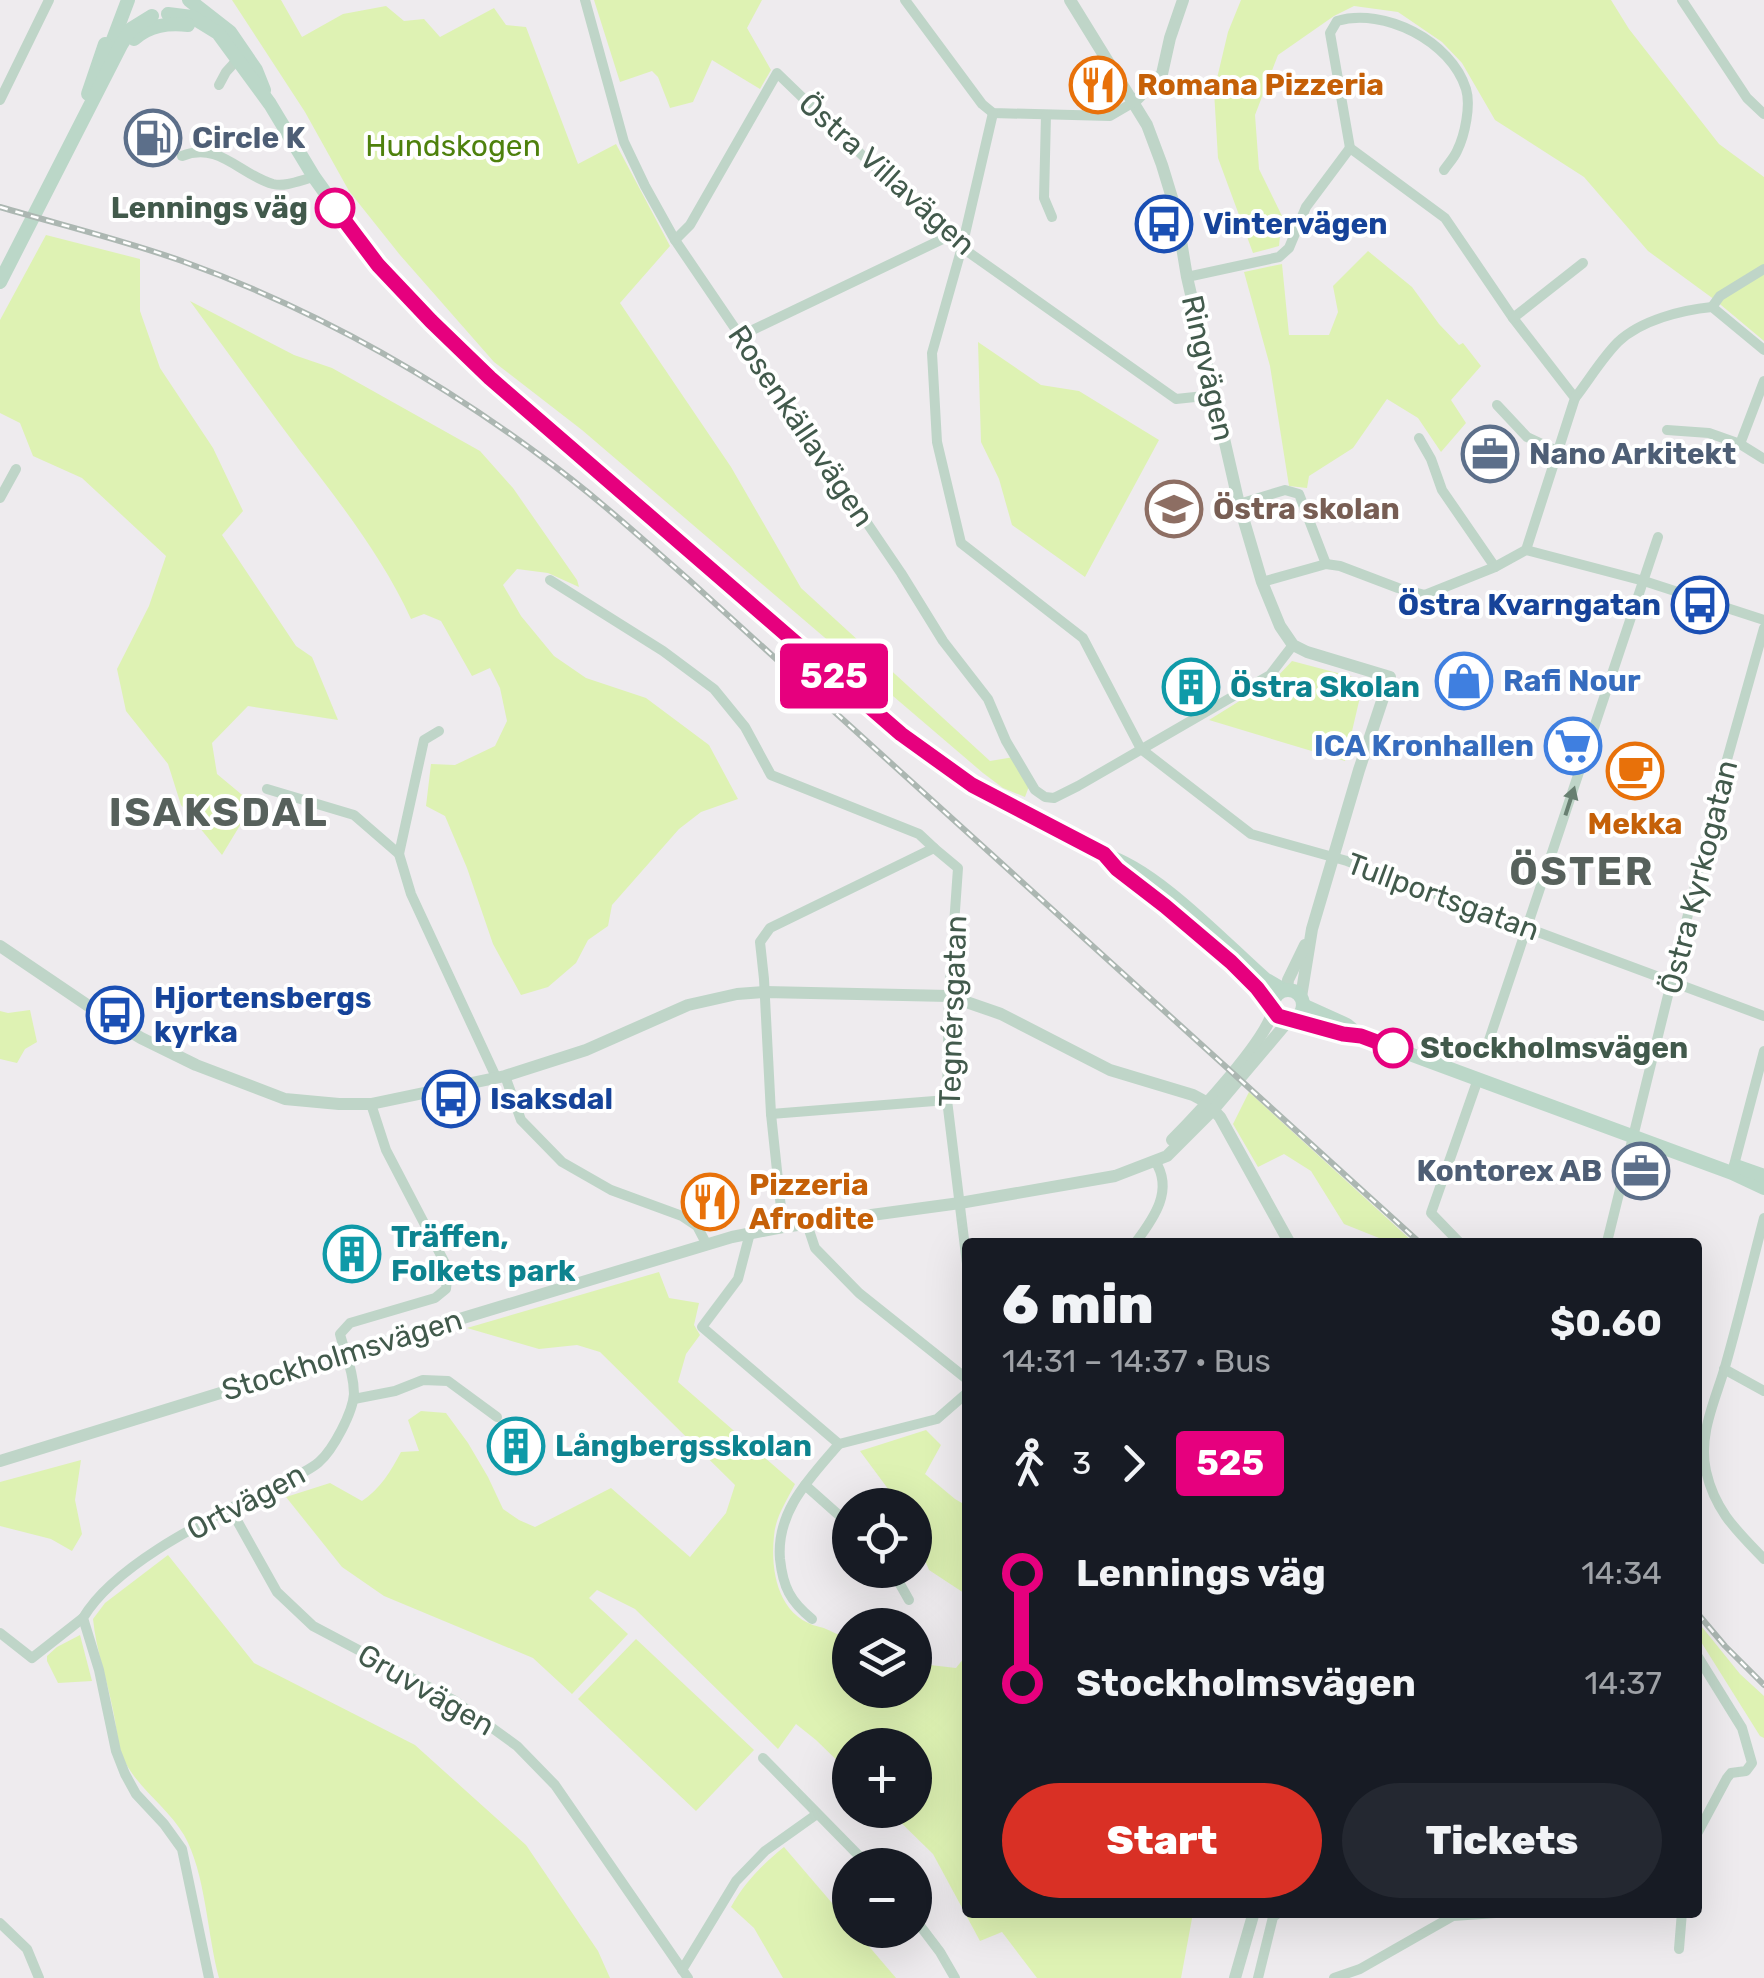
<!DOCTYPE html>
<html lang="en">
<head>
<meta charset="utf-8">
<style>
  :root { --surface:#171b24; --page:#242831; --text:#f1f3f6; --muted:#9ea1a6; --accent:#d93025 }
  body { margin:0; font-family:Rubik,sans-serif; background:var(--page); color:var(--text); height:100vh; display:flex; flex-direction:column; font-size:38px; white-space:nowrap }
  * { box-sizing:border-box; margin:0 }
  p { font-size:32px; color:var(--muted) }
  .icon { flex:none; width:55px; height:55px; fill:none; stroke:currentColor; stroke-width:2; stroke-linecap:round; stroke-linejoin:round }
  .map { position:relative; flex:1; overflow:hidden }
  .side { position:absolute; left:962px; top:1238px; width:740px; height:680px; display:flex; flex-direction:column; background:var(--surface); border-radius:10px; box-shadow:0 10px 40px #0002 }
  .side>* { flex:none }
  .badge { padding:0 20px; border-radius:8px; font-size:35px; line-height:65px }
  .tools { position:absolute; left:832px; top:1488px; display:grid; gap:20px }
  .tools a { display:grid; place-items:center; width:100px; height:100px; border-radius:50%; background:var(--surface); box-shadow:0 10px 40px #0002; font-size:50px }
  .map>.badge { position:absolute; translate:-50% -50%; box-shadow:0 0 0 5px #fff }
  .legs { display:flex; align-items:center; gap:15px; height:110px; padding:0 40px; font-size:32px }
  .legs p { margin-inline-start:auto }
  .overview { display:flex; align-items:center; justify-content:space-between; height:170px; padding:0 40px }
  h1 { font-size:55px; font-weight:800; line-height:75px }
  .primary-button { display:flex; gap:20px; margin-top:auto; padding:20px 40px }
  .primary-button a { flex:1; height:115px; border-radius:60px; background:var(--accent); color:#fff; font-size:40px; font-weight:800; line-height:115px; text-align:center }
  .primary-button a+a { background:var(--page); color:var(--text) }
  ul { padding:0 40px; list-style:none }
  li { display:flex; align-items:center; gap:35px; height:110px; font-size:38px }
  li i { display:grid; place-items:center; width:15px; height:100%; margin:0 12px; background:currentColor }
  li i::after { content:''; width:25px; height:25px; margin:-12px; border:8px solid; border-radius:50%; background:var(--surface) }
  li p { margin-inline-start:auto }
  li:first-child i { background:linear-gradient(#0000 50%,currentColor 0) }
  li:last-child i { background:linear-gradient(currentColor 50%,#0000 0) }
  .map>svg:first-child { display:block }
  .green { fill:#def2b3 }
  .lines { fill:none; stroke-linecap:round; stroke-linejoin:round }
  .minor { stroke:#bfd5c8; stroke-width:10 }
  .tertiary { stroke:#bfd5c8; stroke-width:12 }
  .secondary { stroke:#bbd7c8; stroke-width:14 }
  .rail-casing { stroke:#acb7b2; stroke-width:6 }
  .rail { stroke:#fff; stroke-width:2.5; stroke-dasharray:8; stroke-linecap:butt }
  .oneway { fill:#687f71 }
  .line-1-casing { stroke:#fff; stroke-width:22 }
  .line-1 { stroke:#e6007e; stroke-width:15 }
  .stop-1-dot { fill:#fff; stroke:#e6007e; stroke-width:5 }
  .labels { text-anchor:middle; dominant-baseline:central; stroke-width:8; stroke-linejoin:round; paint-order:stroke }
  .food-label { font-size:30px; font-weight:bold; fill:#c56008; stroke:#fff; text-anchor:start }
  .service-label { font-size:30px; font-weight:bold; fill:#4e5e75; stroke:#fff; text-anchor:start }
  .park-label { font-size:30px; fill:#4e810d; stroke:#fff }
  .street-label { font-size:30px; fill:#425a4c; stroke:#fff }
  .stop-label { font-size:30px; font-weight:bold; fill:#425a4c; stroke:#fff; text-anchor:end }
  .transit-label { font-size:30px; font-weight:bold; fill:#164399; stroke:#fff; text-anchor:start }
  .education-label { font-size:30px; font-weight:bold; fill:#785e54; stroke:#fff; text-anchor:start }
  .shop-label { font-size:30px; font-weight:bold; fill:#366cbe; stroke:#fff; text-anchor:start }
  .culture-label { font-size:30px; font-weight:bold; fill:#0d838f; stroke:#fff; text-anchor:start }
  .district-label { font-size:40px; font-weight:bold; letter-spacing:2.5px; fill:#57615c; stroke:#fff }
</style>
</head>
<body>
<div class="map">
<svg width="1764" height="1978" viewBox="0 0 1764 1978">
  <rect width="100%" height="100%" fill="#eeebee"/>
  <g class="green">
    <path d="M232,0H281L302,37L343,14L386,6L404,21L424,19L440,37L494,8L506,25L526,27L578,164L616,144L670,246L620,303L731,467L801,588L990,761L1014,757L1031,781L1025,797L1003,788L983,773L582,430L494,362L400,255L349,191L305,112Z"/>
    <path d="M594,0H762L747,28L771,70L760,89L712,60L693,102L670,108L658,77L652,71L620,82Z"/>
    <path d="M1241,0H1611L1629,29L1719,144L1764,177V341L1715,300L1648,251L1584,177L1495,120L1462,63L1442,42L1398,12L1354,6L1334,16L1278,55L1255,115L1259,169L1282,216L1279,246L1253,253L1218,158L1214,91L1228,32Z"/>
    <path d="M46,235L140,259V311L160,368L213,448L243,511L222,535L296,646L312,657L338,720L248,706L212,743L217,774L253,804L222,855L181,805L168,764L126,711L117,669L149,606L166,556L82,478L33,456L20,423L0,413V320Z"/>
    <path d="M1368,251L1412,287L1439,324L1459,345L1463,343L1481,366L1451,400L1466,423L1441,452L1418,418L1387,399L1353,448L1309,476L1307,488L1289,486L1270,366L1244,272L1282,264L1289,335H1329L1338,312L1333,286Z"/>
    <path d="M190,301L294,355L332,368L480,451L513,488L577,580L579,587L548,573L517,569L503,585L521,616L554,656L586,678L646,698L709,745L738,799L701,812L679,829L612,905L608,926L588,940L576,963L548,987L521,995L493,944L467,868L445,816L426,806L431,764L455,765L495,746L507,721L500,688L490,668L472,676L441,621L424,614L411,619C383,558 341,504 300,451C263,402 227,351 190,301Z"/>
    <path d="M978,342L1041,385L1079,391L1159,440L1085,577L1012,525L999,479L981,442Z"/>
    <path d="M1292,661L1364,680L1345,761L1209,720L1275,679Z"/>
    <path d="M30,1010L37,1042L25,1049L17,1063L0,1059V1011L8,1013Z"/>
    <path d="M1249,1092L1413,1242H1389L1344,1224L1311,1171L1284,1154L1258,1167L1233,1124Z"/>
    <path d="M659,1272L669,1298L699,1303L694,1325L700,1335L686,1354L678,1382L795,1484C787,1500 775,1518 774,1536C770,1573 779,1618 820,1627C832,1630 837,1637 850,1635V1690H915V1655L930,1665L956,1668L967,1654L968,1912L1193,1913L1181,1978H1037L1002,1932L980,1941L933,1854L888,1810H915V1745H850V1773L816,1740L796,1724L778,1749L635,1609L597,1590L589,1598L628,1634L572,1694L533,1658L384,1596L342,1567L286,1497L330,1483L362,1501C380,1489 391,1471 401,1452L419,1451L408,1420L421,1411L446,1413L468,1443L488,1477L503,1509L519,1520L535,1527L611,1488L690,1557L726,1513L735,1485L600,1352L577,1345L539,1349L467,1328Z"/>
    <path d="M926,1430L941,1445L925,1474L955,1499L967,1506V1595L929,1570L915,1536V1505H900L860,1451Z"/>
    <path d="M81,1460L75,1500L82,1534L72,1551L51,1539L0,1526V1482Z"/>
    <path d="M168,1555L254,1663L415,1745L526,1845L598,1951L610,1978H219C207,1934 206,1874 184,1835C168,1808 140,1790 125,1762C117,1745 117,1728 113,1710C107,1679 96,1650 93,1619L105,1603Z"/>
    <path d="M1698,1622L1740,1674L1764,1696V1738L1760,1736L1698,1637Z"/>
    <path d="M80,1635L92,1681L58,1683L47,1661V1656L57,1647Z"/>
    <path d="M636,1639L754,1750L696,1811L578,1699Z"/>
    <path d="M784,1847L850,1924V1930H855L896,1978H783L754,1928L731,1907C745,1882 762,1865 784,1847Z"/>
  </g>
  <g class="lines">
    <g class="minor">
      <path d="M585,0L624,142L645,186L675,240L901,573L943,641L988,699L1006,741L1035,790L1045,797L1054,798L1078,786L1270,675L1293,645"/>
      <path d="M905,0L982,104L993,113L1110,116L1134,102"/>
      <path d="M1682,0L1747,98L1764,114"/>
      <path d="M219,85L226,72L236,61"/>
      <path d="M0,100L49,0"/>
      <path d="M993,113L962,247L932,353L937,442L961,543L1083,638L1141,749L1251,834L1347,861L1764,1016"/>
      <path d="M1046,115L1044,198L1052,217"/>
      <path d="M182,156C219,141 240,175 273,184C286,187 301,180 314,177"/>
      <path d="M1444,170C1448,164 1454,158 1457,151C1465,135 1471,105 1466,89C1451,41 1384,7 1337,21L1330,33L1350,148L1445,218L1513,318L1575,398L1526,550"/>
      <path d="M675,240L690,225L777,73L947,237L1176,399L1214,395"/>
      <path d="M1187,277L1279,257L1289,248L1306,207L1350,148"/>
      <path d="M1712,307L1720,296L1764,269"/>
      <path d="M1513,318L1583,263"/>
      <path d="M740,336L947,237"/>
      <path d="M1575,398C1589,380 1602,358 1618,342C1641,320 1682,310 1712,307L1764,350"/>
      <path d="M1497,405L1527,437L1557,451"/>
      <path d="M1667,430L1709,433L1740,444L1764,459"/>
      <path d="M1419,438L1431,459L1442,490L1495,567"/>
      <path d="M1740,444L1764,381"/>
      <path d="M0,498L16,469"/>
      <path d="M1239,504L1285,490L1299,494L1326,564"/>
      <path d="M550,580L663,651L714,689L745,727L771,775L919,834L934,848"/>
      <path d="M1262,582L1326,564L1340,566L1398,588L1425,595L1495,567L1526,550L1644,581L1764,620"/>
      <path d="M267,789L354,815L399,854L411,894L496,1077"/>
      <path d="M399,854L424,740L439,731"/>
      <path d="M1486,1049L1658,537"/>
      <path d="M505,1076L521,1120L562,1162L611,1190L682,1216L697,1226L707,1245"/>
      <path d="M771,1114L947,1100"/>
      <path d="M1734,1165L1764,1051"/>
      <path d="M1764,1218C1751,1268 1739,1318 1725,1367C1715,1401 1698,1435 1706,1471C1715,1511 1737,1531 1764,1559"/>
      <path d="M807,1224L815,1248L859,1293L968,1380"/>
      <path d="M783,1227L771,1114L764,979L760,942L770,928L934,848L958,868L949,996L947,1100L968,1272"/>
      <path d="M750,1233L738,1279L702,1327L839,1444L937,1419L968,1392"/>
      <path d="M1136,1242C1154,1218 1174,1190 1155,1161"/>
      <path d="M1459,1242L1431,1213L1478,1079"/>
      <path d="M1607,1242L1721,781L1764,628"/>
      <path d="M1724,1369L1764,1391"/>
      <path d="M354,1399L395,1391L423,1380L448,1381L497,1417"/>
      <path d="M805,1485L850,1525"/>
      <path d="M230,1508L277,1592L313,1626L455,1701L517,1746L555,1785L688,1978"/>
      <path d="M892,1570L909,1600"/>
      <path d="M812,1619C790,1601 783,1587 780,1559C776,1511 810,1478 839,1444"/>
      <path d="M0,1633L32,1658L83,1618"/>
      <path d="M1698,1657L1742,1728L1752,1763L1746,1771L1731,1773L1727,1778L1698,1832"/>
      <path d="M763,1758L868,1865"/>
      <path d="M915,1919L940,1952L955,1978"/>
      <path d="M0,1923L27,1949L39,1978"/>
      <path d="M1679,1949L1682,1912"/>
      <path d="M682,1970L736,1881L765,1851L817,1814"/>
      <path d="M209,1978L182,1849L164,1824L136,1794L125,1774L116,1751L99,1670L83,1618C115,1564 209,1519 264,1491C280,1483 307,1473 319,1462C333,1450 353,1412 354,1394C354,1373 345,1354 340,1334L350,1323L435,1298L446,1289L448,1269L386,1150L371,1104"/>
      <path d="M1258,1978L1273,1917L1280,1912"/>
      <path d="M1334,1978L1360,1969L1453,1916L1510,1912"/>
    </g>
    <g class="tertiary">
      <path d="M1070,0L1147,125L1162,165L1176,211L1187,277L1239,504L1262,582L1280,626L1293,645L1307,652L1390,677L1359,770L1312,929L1301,997"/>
      <path d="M1134,102L1162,74L1170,38L1183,0"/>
      <path d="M0,946L96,1011L141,1038L196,1065L285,1099L339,1104H371L505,1076L586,1050L688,1005L737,994L765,992L949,996L1001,1014L1110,1070L1193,1095L1206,1102L1220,1117L1289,1242"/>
      <path d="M1287,990L1288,980L1305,945"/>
      <path d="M1172,1140C1197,1115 1267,1040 1273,1010"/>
      <path d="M0,1461L463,1318L732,1237L783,1227L960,1203L1115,1176L1167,1156L1214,1109L1290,1019"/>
      <path d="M1235,1978L1254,1912"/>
    </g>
    <g class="secondary">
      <path d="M189,0L230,32L256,70L264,90"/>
      <path d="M168,14L192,17L218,33L270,104L314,177L377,265L431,321L491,378L901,734L972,785L1104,855C1155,869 1224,943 1265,979L1284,990"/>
      <path d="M134,39C150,25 168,23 188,25"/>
      <path d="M108,53L128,0"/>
      <path d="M88,94L105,44"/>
      <path d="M0,282L121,45L131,29L152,16"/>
      <path d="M1104,855C1122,875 1144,889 1165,905C1203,937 1241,969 1273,1008"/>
      <circle cx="1288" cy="1005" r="15"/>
      <path d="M1303,1005L1347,1025L1360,1036"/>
      <path d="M1291,1019L1343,1034L1361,1036L1732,1173L1764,1188"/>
      <path d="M1736,1166L1764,1176"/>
    </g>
    <g class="rail-casing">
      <g id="rail">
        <path d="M0,207C61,225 123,240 182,261C310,307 433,376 542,457C593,494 640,537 688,579L1419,1242"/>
        <path d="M1698,1614L1725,1646L1764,1685"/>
      </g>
    </g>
    <use href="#rail" class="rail"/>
  </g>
  <defs><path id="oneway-solid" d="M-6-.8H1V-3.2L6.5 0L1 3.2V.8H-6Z" transform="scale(2.5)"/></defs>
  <use class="oneway" href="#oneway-solid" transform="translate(1570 801) rotate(-72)"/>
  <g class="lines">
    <g class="line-1-casing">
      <path id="line-1" d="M335,208L378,265L431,321L490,378L901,734L972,785L1104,854L1117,869L1165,906L1231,962L1257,988L1278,1016L1343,1034L1361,1036L1393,1048"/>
    </g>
    <use href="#line-1" class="line-1"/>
  </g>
  <defs>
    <g id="restaurant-ring" transform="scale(2.875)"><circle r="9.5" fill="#fff" stroke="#e8710a" stroke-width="1.5"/><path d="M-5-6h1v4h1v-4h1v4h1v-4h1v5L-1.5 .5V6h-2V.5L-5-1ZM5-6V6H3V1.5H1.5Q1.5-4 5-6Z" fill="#e8710a"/></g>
    <g id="fuel-ring" transform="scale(2.875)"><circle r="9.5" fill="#fff" stroke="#5c6f8a" stroke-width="1.5"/><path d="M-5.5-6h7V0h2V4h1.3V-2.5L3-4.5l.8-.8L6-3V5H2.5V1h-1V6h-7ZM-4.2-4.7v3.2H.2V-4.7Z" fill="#5c6f8a"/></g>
    <g id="bus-ring" transform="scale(2.875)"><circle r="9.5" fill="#fff" stroke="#1a4fb4" stroke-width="1.5"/><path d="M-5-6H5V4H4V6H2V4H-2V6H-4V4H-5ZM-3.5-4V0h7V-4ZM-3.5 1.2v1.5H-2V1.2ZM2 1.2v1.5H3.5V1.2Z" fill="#1a4fb4"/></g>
    <g id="office-ring" transform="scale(2.875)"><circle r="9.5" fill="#fff" stroke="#5c6f8a" stroke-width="1.5"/><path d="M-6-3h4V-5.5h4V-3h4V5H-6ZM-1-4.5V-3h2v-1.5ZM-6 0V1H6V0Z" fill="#5c6f8a"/></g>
    <g id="school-ring" transform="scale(2.875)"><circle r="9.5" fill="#fff" stroke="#8d6e63" stroke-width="1.5"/><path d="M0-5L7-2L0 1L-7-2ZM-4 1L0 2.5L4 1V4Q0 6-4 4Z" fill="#8d6e63"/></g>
    <g id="shop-ring" transform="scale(2.875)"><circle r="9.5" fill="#fff" stroke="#3f7fe0" stroke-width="1.5"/><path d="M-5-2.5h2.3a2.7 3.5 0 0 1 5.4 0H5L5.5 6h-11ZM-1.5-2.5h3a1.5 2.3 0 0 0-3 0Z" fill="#3f7fe0"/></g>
    <g id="building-ring" transform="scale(2.875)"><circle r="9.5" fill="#fff" stroke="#0f9aa8" stroke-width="1.5"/><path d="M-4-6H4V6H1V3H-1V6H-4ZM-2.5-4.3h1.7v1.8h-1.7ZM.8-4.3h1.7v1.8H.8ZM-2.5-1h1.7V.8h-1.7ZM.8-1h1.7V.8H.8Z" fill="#0f9aa8"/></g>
    <g id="supermarket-ring" transform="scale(2.875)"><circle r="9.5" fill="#fff" stroke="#3f7fe0" stroke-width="1.5"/><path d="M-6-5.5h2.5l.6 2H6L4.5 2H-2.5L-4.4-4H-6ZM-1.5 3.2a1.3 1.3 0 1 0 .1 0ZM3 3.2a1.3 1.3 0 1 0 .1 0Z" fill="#3f7fe0"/></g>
    <g id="cafe-ring" transform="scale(2.875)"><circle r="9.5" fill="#fff" stroke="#e8710a" stroke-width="1.5"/><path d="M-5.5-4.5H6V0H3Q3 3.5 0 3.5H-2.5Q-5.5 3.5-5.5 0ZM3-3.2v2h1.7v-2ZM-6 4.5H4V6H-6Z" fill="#e8710a"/></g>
  </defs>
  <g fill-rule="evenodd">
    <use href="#restaurant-ring" x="1098" y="85"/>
    <use href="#fuel-ring" x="153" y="138"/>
    <use href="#bus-ring" x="1164" y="224"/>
    <use href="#office-ring" x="1490" y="454"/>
    <use href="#school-ring" x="1174" y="509"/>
    <use href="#bus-ring" x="1700" y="605"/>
    <use href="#shop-ring" x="1464" y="681"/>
    <use href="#building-ring" x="1191" y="687"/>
    <use href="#supermarket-ring" x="1573" y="746"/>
    <use href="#cafe-ring" x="1635" y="771"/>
    <use href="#bus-ring" x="115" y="1015"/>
    <use href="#bus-ring" x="451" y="1099"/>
    <use href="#office-ring" x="1641" y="1171"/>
    <use href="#restaurant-ring" x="710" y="1202"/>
    <use href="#building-ring" x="352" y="1254"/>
    <use href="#building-ring" x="516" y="1446"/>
  </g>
  <g class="stop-1-dot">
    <circle cx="335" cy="208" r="18"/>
    <circle cx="1393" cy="1048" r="18"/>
  </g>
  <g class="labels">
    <g class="food-label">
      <text x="1137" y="85">Romana Pizzeria</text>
      <text x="1635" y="824" text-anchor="middle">Mekka</text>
      <text x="749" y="1185">Pizzeria<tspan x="749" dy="34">Afrodite</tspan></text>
    </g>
    <g class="service-label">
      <text x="192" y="138">Circle K</text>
      <text x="1529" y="454">Nano Arkitekt</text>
      <text x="1602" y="1171" text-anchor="end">Kontorex AB</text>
    </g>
    <g class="park-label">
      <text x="453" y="146">Hundskogen</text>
    </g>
    <g class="street-label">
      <text transform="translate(887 174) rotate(42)">Östra Villavägen</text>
      <text transform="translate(1208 368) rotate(77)">Ringvägen</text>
      <text transform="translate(801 426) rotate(56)">Rosenkällavägen</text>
      <text transform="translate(1699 877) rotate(-76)">Östra Kyrkogatan</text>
      <text transform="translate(1443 897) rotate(20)">Tullportsgatan</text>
      <text transform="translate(953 1011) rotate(-88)">Tegnérsgatan</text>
      <text transform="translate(342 1355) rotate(-17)">Stockholmsvägen</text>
      <text transform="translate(246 1502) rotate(-28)">Ortvägen</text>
      <text transform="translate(426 1690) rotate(30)">Gruvvägen</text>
    </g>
    <g class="stop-label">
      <text x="308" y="208">Lennings väg</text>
      <text x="1420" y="1048" text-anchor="start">Stockholmsvägen</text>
    </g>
    <g class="transit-label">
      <text x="1203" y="224">Vintervägen</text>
      <text x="1661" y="605" text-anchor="end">Östra Kvarngatan</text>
      <text x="154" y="998">Hjortensbergs<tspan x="154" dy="34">kyrka</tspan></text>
      <text x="490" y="1099">Isaksdal</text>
    </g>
    <g class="education-label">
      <text x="1213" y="509">Östra skolan</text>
    </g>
    <g class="shop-label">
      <text x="1503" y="681">Rafi Nour</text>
      <text x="1534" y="746" text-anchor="end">ICA Kronhallen</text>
    </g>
    <g class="culture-label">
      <text x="1230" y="687">Östra Skolan</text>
      <text x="391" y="1237">Träffen,<tspan x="391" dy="34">Folkets park</tspan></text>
      <text x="555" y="1446">Långbergsskolan</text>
    </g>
    <g class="district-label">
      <text x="219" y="812">ISAKSDAL</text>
      <text x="1582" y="871">ÖSTER</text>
    </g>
  </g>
</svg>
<div class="tools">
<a><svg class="icon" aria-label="locate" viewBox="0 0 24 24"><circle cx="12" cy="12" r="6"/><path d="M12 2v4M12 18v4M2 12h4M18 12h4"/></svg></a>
<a><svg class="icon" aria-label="layers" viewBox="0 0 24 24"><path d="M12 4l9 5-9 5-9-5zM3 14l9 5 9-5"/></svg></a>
<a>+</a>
<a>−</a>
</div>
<b class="badge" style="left:834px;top:676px;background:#e6007e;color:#fff">525</b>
<section class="side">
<div class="overview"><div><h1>6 min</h1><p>14:31 – 14:37 · Bus</p></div><b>$0.60</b></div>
<div class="legs"><svg class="icon" aria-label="walk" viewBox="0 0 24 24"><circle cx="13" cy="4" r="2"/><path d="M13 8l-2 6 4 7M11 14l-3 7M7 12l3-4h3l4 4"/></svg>3<svg class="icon" aria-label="forward" viewBox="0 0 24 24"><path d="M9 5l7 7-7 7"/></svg><b class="badge" style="background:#e6007e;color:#fff">525</b></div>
<ul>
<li><i style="color:#e6007e"></i><b>Lennings väg</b><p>14:34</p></li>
<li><i style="color:#e6007e"></i><b>Stockholmsvägen</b><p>14:37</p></li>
</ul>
<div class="primary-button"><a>Start</a><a>Tickets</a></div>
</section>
</div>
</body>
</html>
